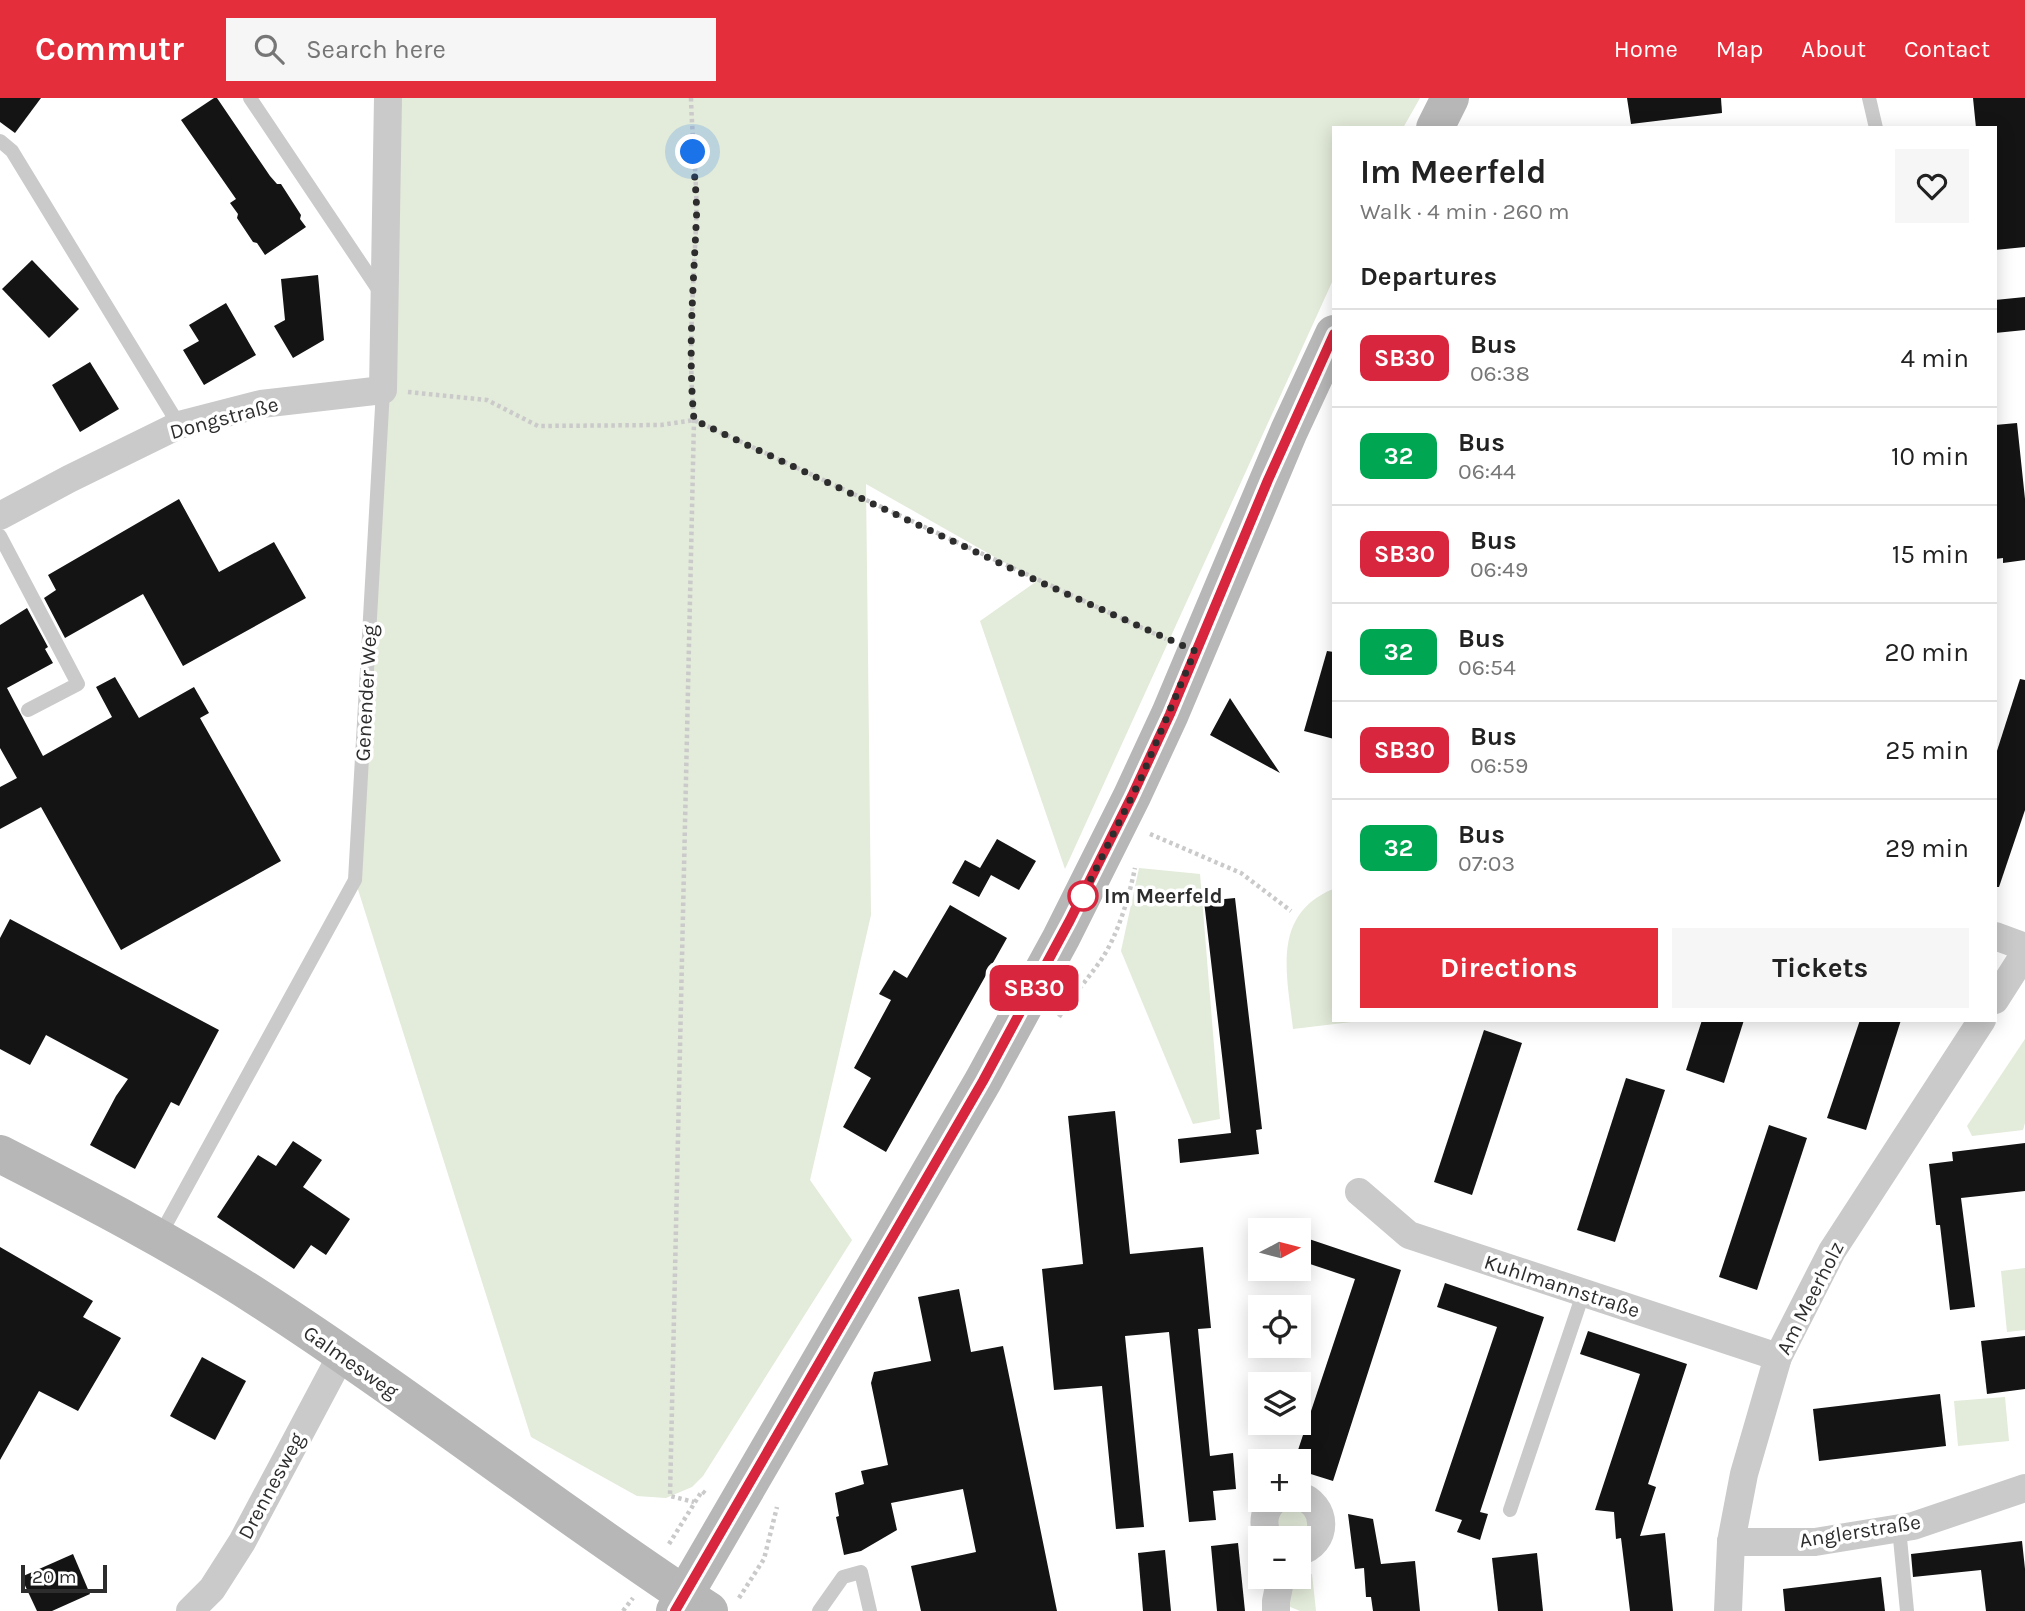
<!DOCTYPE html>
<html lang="en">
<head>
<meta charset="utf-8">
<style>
  :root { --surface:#fff; --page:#f6f6f6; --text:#222; --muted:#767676; --line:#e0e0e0; --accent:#e52e3b }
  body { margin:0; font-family:Karla,sans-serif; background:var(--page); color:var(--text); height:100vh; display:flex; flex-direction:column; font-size:26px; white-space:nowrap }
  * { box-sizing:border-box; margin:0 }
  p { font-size:23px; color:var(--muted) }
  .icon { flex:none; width:38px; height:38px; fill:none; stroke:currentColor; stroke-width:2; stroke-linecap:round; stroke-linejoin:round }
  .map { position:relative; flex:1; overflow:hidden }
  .details { position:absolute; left:1332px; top:28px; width:665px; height:896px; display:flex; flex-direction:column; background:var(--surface); border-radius:0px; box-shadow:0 4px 18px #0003 }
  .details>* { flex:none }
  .badge { padding:0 14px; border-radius:10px; font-size:24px; line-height:46px }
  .needle { width:46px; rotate:83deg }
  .fabs { position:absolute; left:1248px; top:1120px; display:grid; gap:14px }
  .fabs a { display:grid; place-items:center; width:63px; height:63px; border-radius:0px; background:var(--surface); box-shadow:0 4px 18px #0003; font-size:35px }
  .scale { position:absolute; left:21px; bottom:18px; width:86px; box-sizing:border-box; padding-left:7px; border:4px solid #2d2d2d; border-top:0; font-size:19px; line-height:24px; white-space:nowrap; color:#2d2d2d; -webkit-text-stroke:5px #fff; paint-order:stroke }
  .you { position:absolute; width:35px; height:35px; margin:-18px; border:5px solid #fff; border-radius:50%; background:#1a73e8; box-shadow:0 0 0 10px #1a73e833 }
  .map>.badge { position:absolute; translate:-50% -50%; box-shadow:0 0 0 4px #fff }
  h2 { padding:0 28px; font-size:26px; line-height:63px }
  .round { display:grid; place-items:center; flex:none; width:74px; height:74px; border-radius:0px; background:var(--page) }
  .overview { display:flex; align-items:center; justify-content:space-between; height:119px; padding:0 28px }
  h1 { font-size:33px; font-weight:700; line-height:52px }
  .action { display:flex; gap:14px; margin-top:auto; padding:14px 28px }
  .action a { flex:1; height:80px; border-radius:0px; background:var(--accent); color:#fff; font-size:28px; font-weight:700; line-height:80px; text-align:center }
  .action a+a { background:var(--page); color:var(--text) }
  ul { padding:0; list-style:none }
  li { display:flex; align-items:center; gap:21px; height:98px; padding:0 28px; border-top:2px solid var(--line) }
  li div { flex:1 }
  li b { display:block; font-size:26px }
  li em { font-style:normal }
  li .badge { min-width:77px; font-weight:700; text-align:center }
  header { display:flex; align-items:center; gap:42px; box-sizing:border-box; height:98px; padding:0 35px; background:var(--accent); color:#fff }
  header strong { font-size:33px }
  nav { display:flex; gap:38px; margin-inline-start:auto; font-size:24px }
  .search { width:490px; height:63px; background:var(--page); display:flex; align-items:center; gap:18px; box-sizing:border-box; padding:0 24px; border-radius:0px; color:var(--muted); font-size:26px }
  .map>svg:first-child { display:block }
  .green { fill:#e3ebda }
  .building { fill:#141414 }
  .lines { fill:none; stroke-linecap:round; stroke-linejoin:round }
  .path { stroke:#cacaca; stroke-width:4.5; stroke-dasharray:3.5 3.5; stroke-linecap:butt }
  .lane { stroke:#cacaca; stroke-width:14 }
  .street { stroke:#cacaca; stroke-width:28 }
  .secondary { stroke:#b7b7b7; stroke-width:38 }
  .line-casing { stroke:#fff; stroke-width:16 }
  .line { stroke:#d7263d; stroke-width:10 }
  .walk { stroke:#2d2d2d; stroke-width:7; stroke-dasharray:0 12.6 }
  .stop-dot { fill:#fff; stroke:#d7263d; stroke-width:3.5 }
  .labels { text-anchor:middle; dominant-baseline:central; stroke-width:7; stroke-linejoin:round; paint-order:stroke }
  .street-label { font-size:21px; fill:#2d2d2d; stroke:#fff }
  .stop-label { font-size:21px; font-weight:bold; fill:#2d2d2d; stroke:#fff; text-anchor:start }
</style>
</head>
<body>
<header>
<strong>Commutr</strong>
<div class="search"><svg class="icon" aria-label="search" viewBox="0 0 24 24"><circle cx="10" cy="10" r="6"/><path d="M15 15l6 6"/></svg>Search here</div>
<nav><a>Home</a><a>Map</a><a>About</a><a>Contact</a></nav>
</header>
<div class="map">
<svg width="2025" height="1513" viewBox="0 0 2025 1513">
  <rect width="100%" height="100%" fill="#fff"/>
  <g class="green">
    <path d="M388,0H1420L1403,30H1334L1333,182L1065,771L980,523L1037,483L866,386L871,817L810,1082L852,1142L703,1378L692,1389L666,1400L637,1398L531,1339L355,782L385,200Z"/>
    <path d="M1139,770L1200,776L1220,1021L1193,1026L1121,853Z"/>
    <path d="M1333,791L1334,922H1368L1293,931C1287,876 1271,817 1333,791Z"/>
    <path d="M2025,941V1025L2023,1032L1972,1038L1967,1028Z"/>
    <path d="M2025,1170V1232L2007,1234L2001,1173Z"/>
    <path d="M2005,1299L2009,1343L1958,1348L1954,1303Z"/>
    <path d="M1298,1405L1311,1430L1298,1440H1285L1278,1435L1275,1418L1287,1406Z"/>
    <path d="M1312,1476L1316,1513H1300L1288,1508L1291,1488L1296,1479Z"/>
  </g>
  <g class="building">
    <path d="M0,0H41L15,35L0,24Z"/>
    <path d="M214,0H217L270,78L277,86H281L301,117L300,121L306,129L265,157L257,145L253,144L237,120L238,116L230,105L236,101L181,22Z"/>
    <path d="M1627,0H1721L1722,15L1631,26Z"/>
    <path d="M1973,0H2025V149L1995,152V30H1976Z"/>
    <path d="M32,162L79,211L49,240L2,191Z"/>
    <path d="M318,177L324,242L293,260L274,228L285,222L281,181Z"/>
    <path d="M2025,199V232L1995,235V202Z"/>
    <path d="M226,205L256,257L204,287L183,252L199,243L189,227Z"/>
    <path d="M90,264L119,311L80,334L52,287Z"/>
    <path d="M2017,325L2025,401V462L2003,465V460L1995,461V327Z"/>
    <path d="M179,401L219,474L274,444L306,500L183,568L143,496L65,540L44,500L56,492L48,477Z"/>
    <path d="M27,510L48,549L45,551L53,565L7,590L43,658L112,619L96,589L115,579L139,620L194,589L209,615L200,620L281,763L121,852L41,709L0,731V689L17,680L0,650V527Z"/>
    <path d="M1327,553L1334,554V641L1304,633Z"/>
    <path d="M2020,581L2025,582V712L1999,789H1995V659Z"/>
    <path d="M1230,600L1249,629L1280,675L1210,637Z"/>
    <path d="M997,741L1036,763L1019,792L991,777L979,799L952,785L965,762L980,770Z"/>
    <path d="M1235,800L1262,1031L1256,1032L1259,1056L1180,1065L1178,1041L1231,1035L1204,803Z"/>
    <path d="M950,807L1007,840L886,1054L843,1029L871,980L854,970L891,902L879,896L894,872L907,880Z"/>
    <path d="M10,821L219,932L179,1008L171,1004L135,1071L90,1047L116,998L128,981L46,937L30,967L0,951V840Z"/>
    <path d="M1702,922H1744L1724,985L1686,972Z"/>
    <path d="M1860,922H1901L1866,1032L1827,1020Z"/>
    <path d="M1484,932L1522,945L1472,1097L1434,1084Z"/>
    <path d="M1626,980L1665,992L1615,1144L1577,1132Z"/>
    <path d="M1115,1013L1130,1156L1203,1149L1211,1230L1198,1231L1210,1358L1233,1355L1236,1391L1213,1393L1216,1422L1189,1424L1169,1234L1125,1238L1144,1429L1116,1431L1102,1288L1054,1292L1042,1171L1083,1166L1068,1018Z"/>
    <path d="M1769,1027L1807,1040L1757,1192L1719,1179Z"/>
    <path d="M293,1043L322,1062L303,1089L350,1121L326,1157L311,1147L294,1171L217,1119L258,1057L276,1068Z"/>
    <path d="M2025,1045V1093L1961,1100L1975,1209L1950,1212L1940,1127H1936L1929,1066L1953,1063L1952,1054Z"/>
    <path d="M1303,1139L1401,1172L1333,1383L1298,1372V1352L1355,1181L1298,1162Z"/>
    <path d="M0,1149L93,1203L83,1219L121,1240L78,1313L39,1293L0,1362Z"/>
    <path d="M1445,1185L1544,1219L1480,1414L1488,1416L1480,1442L1457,1434L1462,1422L1435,1413L1497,1229L1437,1209Z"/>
    <path d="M959,1191L971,1254L1003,1248L1057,1513H921L911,1468L976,1454L963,1391L891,1405L897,1432L861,1453L844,1457L836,1419L839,1418L835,1395L864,1386L861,1373L888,1367L871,1285L874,1274L931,1263L918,1199Z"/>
    <path d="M1588,1233L1687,1266L1648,1386L1656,1389L1640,1438L1665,1435L1673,1513H1630L1621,1440L1616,1441L1614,1414L1595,1412L1640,1276L1580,1256Z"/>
    <path d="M2025,1238V1291L1987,1296L1981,1243Z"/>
    <path d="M202,1259L246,1283L215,1342L170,1318Z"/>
    <path d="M1940,1296L1946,1348L1819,1363L1813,1311Z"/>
    <path d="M1348,1416L1373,1421L1381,1466L1415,1463L1420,1513H1373L1371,1499H1366L1364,1470L1355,1471Z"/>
    <path d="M2022,1443L2025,1471V1513H1986L1981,1472L1913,1479L1911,1456Z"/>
    <path d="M1238,1445L1245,1513H1217L1211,1448Z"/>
    <path d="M1165,1452L1171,1513H1143L1138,1455Z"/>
    <path d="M1537,1455L1543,1513H1498L1492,1460Z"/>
    <path d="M73,1456L90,1496L52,1513H37L21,1479Z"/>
    <path d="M1881,1479L1885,1513H1785L1783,1491Z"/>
  </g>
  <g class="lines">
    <g class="path">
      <path d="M691,0C692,43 698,86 696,129C693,194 688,257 694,322L670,1398L694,1404"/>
      <path d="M408,294L487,302L538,328L661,327L694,322L1166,541"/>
      <path d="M1150,736L1241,775L1291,813"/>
      <path d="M1059,919C1072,899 1087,882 1101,862C1118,837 1129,799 1135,770"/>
      <path d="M669,1446L702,1393L707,1397"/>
      <path d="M739,1500L764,1461L777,1409"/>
      <path d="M623,1513L633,1500"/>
    </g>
    <g class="lane">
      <path d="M250,0L380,194"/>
      <path d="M1869,0L1876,30"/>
      <path d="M0,43L12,53L179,327"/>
      <path d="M0,438L78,586L28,612"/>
      <path d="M159,1139L355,782L383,292"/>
      <path d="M1510,1412L1583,1196"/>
      <path d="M1899,1430L1907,1513"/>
      <path d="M819,1513L843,1479L861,1474L870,1513"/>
    </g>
    <g class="street">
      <path d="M0,418L69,381L179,327L261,306L383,292L388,0"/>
      <path d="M1995,838L2025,849"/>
      <path d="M1995,902L2025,855"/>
      <path d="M1359,1094L1409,1137L1778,1259"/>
      <path d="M1298,1397C1328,1406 1330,1446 1298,1454"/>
      <path d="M1268,1440C1262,1425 1263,1413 1275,1402"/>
      <path d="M1731,1444H1815L1913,1428L2025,1390"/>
      <path d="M190,1513L212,1491L242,1444L342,1256"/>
      <path d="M1276,1513V1503L1281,1479"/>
      <path d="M1728,1513L1731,1444L1744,1376L1778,1259L1832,1153L1982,922"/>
    </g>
    <g class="secondary">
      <path d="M1435,30L1450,0"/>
      <path d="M0,1056C88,1101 177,1147 260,1201C413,1300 556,1413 709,1513"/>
      <path d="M675,1513L983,983L1061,840L1132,698L1170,616L1289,333L1334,236"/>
    </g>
  </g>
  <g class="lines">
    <g class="line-casing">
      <path id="line" d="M675,1513L983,983L1070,822L1132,698L1170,616L1268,382L1334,236"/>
    </g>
    <use href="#line" class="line"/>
    <path class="walk" d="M693,54C694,78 698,104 696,129C693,194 688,257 694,322L1038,483L1195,553L1142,678L1080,803L1083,798"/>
  </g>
  <circle class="stop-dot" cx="1083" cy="798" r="14"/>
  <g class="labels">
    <g class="street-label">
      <text transform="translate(224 320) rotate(-15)">Dongstraße</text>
      <text transform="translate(366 595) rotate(-87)">Genender Weg</text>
      <text transform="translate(1562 1188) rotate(18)">Kuhlmannstraße</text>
      <text transform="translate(1810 1200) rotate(-63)">Am Meerholz</text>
      <text transform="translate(351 1264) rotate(35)">Galmesweg</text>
      <text transform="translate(271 1388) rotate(-62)">Drennesweg</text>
      <text transform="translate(1860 1433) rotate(-9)">Anglerstraße</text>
    </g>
    <g class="stop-label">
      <text x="1104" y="798">Im Meerfeld</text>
    </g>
  </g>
</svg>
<div class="fabs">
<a><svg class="needle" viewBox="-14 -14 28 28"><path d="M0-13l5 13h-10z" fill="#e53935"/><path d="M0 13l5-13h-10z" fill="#767676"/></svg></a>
<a><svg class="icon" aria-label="locate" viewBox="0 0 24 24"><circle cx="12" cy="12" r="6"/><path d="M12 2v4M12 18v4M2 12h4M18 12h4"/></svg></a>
<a><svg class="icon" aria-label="layers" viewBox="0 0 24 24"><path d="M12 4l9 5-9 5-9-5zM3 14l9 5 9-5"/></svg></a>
<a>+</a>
<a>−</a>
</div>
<div class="scale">20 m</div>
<div class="you" style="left:693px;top:54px"></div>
<b class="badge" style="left:1034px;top:890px;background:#d7263d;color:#fff">SB30</b>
<section class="details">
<div class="overview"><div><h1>Im Meerfeld</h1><p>Walk · 4 min · 260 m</p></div><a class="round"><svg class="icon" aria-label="heart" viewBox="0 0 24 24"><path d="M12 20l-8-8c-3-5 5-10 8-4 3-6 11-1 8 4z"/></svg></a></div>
<h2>Departures</h2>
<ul>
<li><span class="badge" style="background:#d7263d;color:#fff">SB30</span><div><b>Bus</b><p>06:38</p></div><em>4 min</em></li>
<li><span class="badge" style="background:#00a651;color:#fff">32</span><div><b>Bus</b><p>06:44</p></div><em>10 min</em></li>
<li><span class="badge" style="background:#d7263d;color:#fff">SB30</span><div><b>Bus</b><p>06:49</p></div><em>15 min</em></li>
<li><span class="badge" style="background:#00a651;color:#fff">32</span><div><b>Bus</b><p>06:54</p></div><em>20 min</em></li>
<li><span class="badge" style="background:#d7263d;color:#fff">SB30</span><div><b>Bus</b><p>06:59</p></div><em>25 min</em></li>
<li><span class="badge" style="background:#00a651;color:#fff">32</span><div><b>Bus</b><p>07:03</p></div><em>29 min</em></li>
</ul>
<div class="action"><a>Directions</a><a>Tickets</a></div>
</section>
</div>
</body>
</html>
